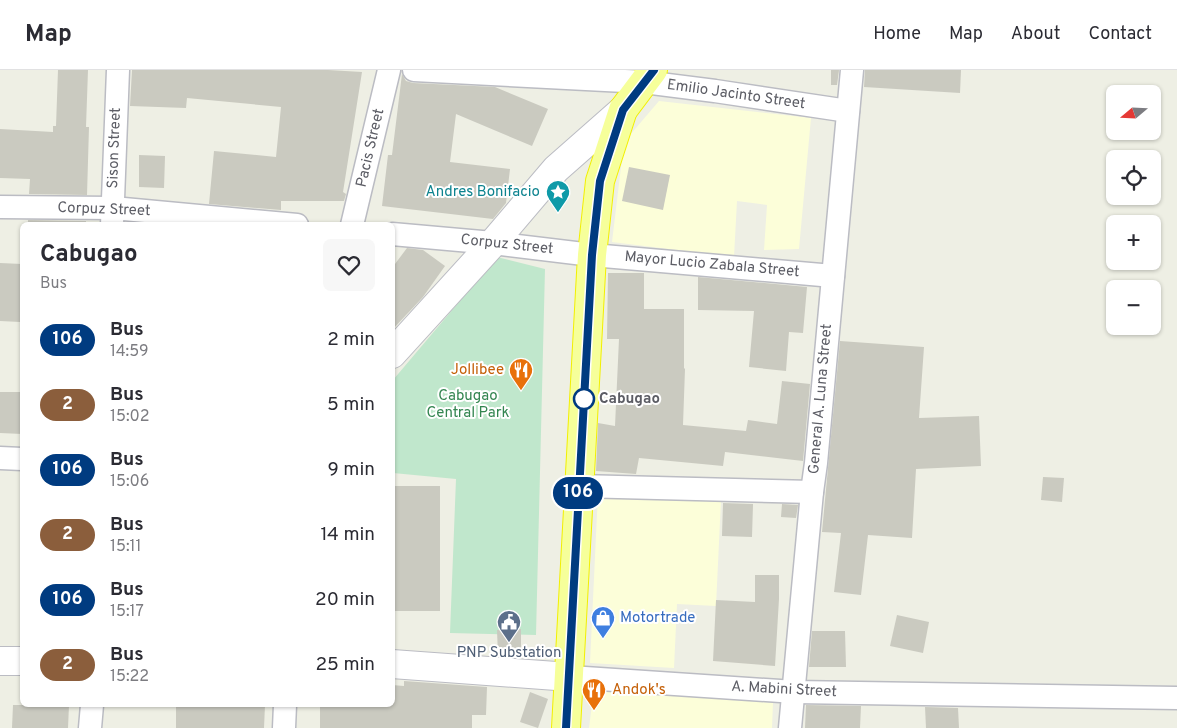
<!DOCTYPE html>
<html lang="en">
<head>
<meta charset="utf-8">
<style>
  :root { --surface:#fff; --page:#f7f7f7; --text:#2b2b33; --muted:#7c7c81; --line:#e1e1e2 }
  body { margin:0; font-family:Overpass,sans-serif; background:var(--page); color:var(--text); height:100vh; display:flex; flex-direction:column; font-size:19px; white-space:nowrap }
  * { box-sizing:border-box; margin:0 }
  p { font-size:16px; color:var(--muted) }
  .icon { flex:none; width:28px; height:28px; fill:none; stroke:currentColor; stroke-width:2; stroke-linecap:round; stroke-linejoin:round }
  .map { position:relative; flex:1; overflow:hidden }
  .drawer { position:absolute; left:20px; top:152px; width:375px; height:485px; display:flex; flex-direction:column; background:var(--surface); border-radius:8px; box-shadow:0 1px 4px #0004 }
  .drawer>* { flex:none }
  .badge { padding:0 10px; border-radius:16px; font-size:18px; line-height:32px }
  .needle { width:32px; rotate:251deg }
  .controls { position:absolute; left:1106px; top:15px; display:grid; gap:10px }
  .controls a { display:grid; place-items:center; width:55px; height:55px; border-radius:8px; background:var(--surface); box-shadow:0 1px 4px #0004; font-size:25px }
  .map>.badge { position:absolute; translate:-50% -50%; box-shadow:0 0 0 2px #fff }
  .round { display:grid; place-items:center; flex:none; width:52px; height:52px; border-radius:8px; background:var(--page) }
  .overview { display:flex; align-items:center; justify-content:space-between; height:85px; padding:0 20px }
  h1 { font-size:24px; font-weight:700; line-height:38px }
  ul { padding:0; list-style:none }
  li { display:flex; align-items:center; gap:15px; height:65px; padding:0 20px }
  li div { flex:1 }
  li b { display:block; font-size:19px }
  li em { font-style:normal }
  li .badge { min-width:55px; font-weight:700; text-align:center }
  header { display:flex; align-items:center; gap:30px; box-sizing:border-box; height:70px; padding:0 25px; background:var(--surface); border-bottom:1px solid var(--line) }
  header strong { font-size:24px }
  nav { display:flex; gap:28px; margin-inline-start:auto; font-size:18px }
  .map>svg:first-child { display:block }
  .commercial { fill:#fcfed9 }
  .green { fill:#c0e7cc }
  .building { fill:#cacac0 }
  .lines { fill:none; stroke-linecap:round; stroke-linejoin:round }
  .minor-casing { stroke:#bbbcc3; stroke-width:25 }
  .tertiary-casing { stroke:#bbbcc3; stroke-width:30 }
  .trunk-casing { stroke:#f2f000; stroke-width:30 }
  .minor { stroke:#fff; stroke-width:22 }
  .tertiary { stroke:#fff; stroke-width:28 }
  .trunk { stroke:#f6ff9a; stroke-width:28 }
  .line-casing { stroke:#fff; stroke-width:11 }
  .line { stroke:#003b80; stroke-width:8 }
  .stop-dot { fill:#fff; stroke:#003b80; stroke-width:2.5 }
  .labels { text-anchor:middle; dominant-baseline:central; stroke-width:4; stroke-linejoin:round; paint-order:stroke }
  .street-label { font-size:15px; fill:#5c5d65; stroke:#fff }
  .culture-label { font-size:15px; fill:#0d838f; stroke:#fff; text-anchor:end }
  .food-label { font-size:15px; fill:#c56008; stroke:#fff; text-anchor:end }
  .park-label { font-size:15px; fill:#338550; stroke:#fff }
  .stop-label { font-size:15px; font-weight:bold; fill:#5c5d65; stroke:#fff; text-anchor:start }
  .shop-label { font-size:15px; fill:#366cbe; stroke:#fff; text-anchor:start }
  .service-label { font-size:15px; fill:#4e5e75; stroke:#fff }
</style>
</head>
<body>
<header>
<strong>Map</strong>
<nav><a>Home</a><a>Map</a><a>About</a><a>Contact</a></nav>
</header>
<div class="map">
<svg width="1177" height="658" viewBox="0 0 1177 658">
  <rect width="100%" height="100%" fill="#eeefe4"/>
  <g class="commercial">
    <path d="M659,31L811,48L799,179L764,180L767,135L737,131L734,187L612,172L624,72Z"/>
    <path d="M598,423L721,430L716,536L677,534L674,598L590,593Z"/>
    <path d="M594,618L773,633L772,658H589Z"/>
  </g>
  <path class="green" d="M497,187L545,199L536,565L450,563L456,409L393,403V310Z"/>
  <g class="building">
    <path d="M58,0H88L86,57H89L87,125L29,124L30,109L0,108V59L53,62V56H56Z"/>
    <path d="M132,0H328L362,2L343,122L346,124L344,131H281V140L209,134L214,81L276,87L281,37L187,28L186,38L130,36Z"/>
    <path d="M831,0H839L837,15H831Z"/>
    <path d="M865,0H961L960,23L864,17Z"/>
    <path d="M402,4L406,11L413,13L495,17L548,39L532,76L456,44L450,92L510,99L506,133L493,149L382,136L388,85H392Z"/>
    <path d="M139,85L165,86L164,118L139,117Z"/>
    <path d="M629,97L670,105L663,140L622,131Z"/>
    <path d="M28,150L86,151V155H28Z"/>
    <path d="M407,178L423,180L445,196L423,227L392,260V198Z"/>
    <path d="M0,193L22,194L20,252L0,251Z"/>
    <path d="M608,203H644V239H684V298L685,299L683,355L746,361L748,350L777,354L782,311L810,314L803,391L725,382L723,396L639,388L636,404L596,401L598,353L615,356L619,269H607Z"/>
    <path d="M698,207L807,217L803,263L789,262L786,301L749,297L754,241L698,240Z"/>
    <path d="M840,271L924,277L919,348L979,346L981,396L916,399L912,468L868,465L861,525L834,522L841,463L822,462Z"/>
    <path d="M0,322H22V364L0,363Z"/>
    <path d="M1043,407L1064,408L1062,432L1041,430Z"/>
    <rect x="392" y="416" width="48" height="125"/>
    <path d="M723,433L753,434L752,467L722,466Z"/>
    <path d="M782,434L798,435L796,448L781,447Z"/>
    <path d="M755,505H779V529L775,596L713,591L716,530L755,532Z"/>
    <path d="M897,545L929,552L923,583L890,576Z"/>
    <path d="M521,559V585L498,586L497,560Z"/>
    <path d="M812,561H845L846,597H809Z"/>
    <path d="M404,611L487,617L486,645H472V658H320V635H392V615L404,616Z"/>
    <path d="M530,622L548,629L538,658L520,652Z"/>
    <path d="M13,635H69L68,658H12Z"/>
    <path d="M176,635H265L264,658H176Z"/>
    <path d="M806,635L861,636L860,658H805Z"/>
    <path d="M925,637L958,638L959,658H926Z"/>
  </g>
  <g class="lines">
    <g class="minor-casing">
      <g id="minor">
        <path d="M414,0L644,12L715,21L848,41"/>
        <path d="M0,137L113,138L297,155"/>
        <path d="M112,155L118,0"/>
        <path d="M352,155L389,0"/>
        <path d="M392,164L493,173L592,185L833,206"/>
        <path d="M0,388L22,389"/>
        <path d="M579,416L812,422"/>
        <path d="M570,607L795,622L1177,628"/>
        <path d="M90,658L92,635"/>
        <path d="M284,658L285,635"/>
        <path d="M790,658L812,422L816,393L852,0"/>
      </g>
    </g>
    <g class="tertiary-casing">
      <g id="tertiary">
        <path d="M392,284L493,173L556,99L623,40"/>
        <path d="M0,591H22"/>
        <path d="M392,594L570,607"/>
      </g>
    </g>
    <g class="trunk-casing">
      <path id="trunk" d="M566,658L592,185L600,111L623,40L653,0"/>
    </g>
    <use href="#minor" class="minor"/>
    <use href="#tertiary" class="tertiary"/>
    <use href="#trunk" class="trunk"/>
  </g>
  <g class="lines">
    <g class="line-casing">
      <path id="line" d="M566,658L592,185L600,111L623,40L654,0"/>
    </g>
    <use href="#line" class="line"/>
  </g>
  <defs>
    <g id="sight-pin" transform="scale(1.25)"><path d="M0 17L-7.5 6A9.5 9.5 0 1 1 7.5 6Z" fill="#0f9aa8" stroke="#fff"/><path d="M0-6L1.8-2.2L6-1.7L2.9 1.2L3.7 5.4L0 3.3L-3.7 5.4L-2.9 1.2L-6-1.7L-1.8-2.2Z" fill="#fff"/></g>
    <g id="restaurant-pin" transform="scale(1.25)"><path d="M0 17L-7.5 6A9.5 9.5 0 1 1 7.5 6Z" fill="#e8710a" stroke="#fff"/><path d="M-5-6h1v4h1v-4h1v4h1v-4h1v5L-1.5 .5V6h-2V.5L-5-1ZM5-6V6H3V1.5H1.5Q1.5-4 5-6Z" fill="#fff"/></g>
    <g id="shop-pin" transform="scale(1.25)"><path d="M0 17L-7.5 6A9.5 9.5 0 1 1 7.5 6Z" fill="#3f7fe0" stroke="#fff"/><path d="M-5-2.5h2.3a2.7 3.5 0 0 1 5.4 0H5L5.5 6h-11ZM-1.5-2.5h3a1.5 2.3 0 0 0-3 0Z" fill="#fff"/></g>
    <g id="civic-pin" transform="scale(1.25)"><path d="M0 17L-7.5 6A9.5 9.5 0 1 1 7.5 6Z" fill="#5c6f8a" stroke="#fff"/><path d="M-.6-6.5H3V-4.5H.6V-3L4-1V1h2V6H-6V1h2V-1L-.6-3ZM-1.2 2.5V6h2.4V2.5Z" fill="#fff"/></g>
  </defs>
  <g fill-rule="evenodd">
    <use href="#sight-pin" x="558" y="122"/>
    <use href="#restaurant-pin" x="521" y="300"/>
    <use href="#shop-pin" x="603" y="548"/>
    <use href="#civic-pin" x="509" y="552"/>
    <use href="#restaurant-pin" x="594" y="620"/>
  </g>
  <circle class="stop-dot" cx="584" cy="329" r="10"/>
  <g class="labels">
    <g class="street-label">
      <text transform="translate(736 25) rotate(8)">Emilio Jacinto Street</text>
      <text transform="translate(115 78) rotate(-88)">Sison Street</text>
      <text transform="translate(371 78) rotate(-77)">Pacis Street</text>
      <text transform="translate(104 140) rotate(2)">Corpuz Street</text>
      <text transform="translate(507 175) rotate(6)">Corpuz Street</text>
      <text transform="translate(712 195) rotate(5)">Mayor Lucio Zabala Street</text>
      <text transform="translate(821 329) rotate(-85)">General A. Luna Street</text>
      <text transform="translate(784 620) rotate(3)">A. Mabini Street</text>
    </g>
    <g class="culture-label">
      <text x="540" y="122">Andres Bonifacio</text>
    </g>
    <g class="food-label">
      <text x="504" y="300">Jollibee</text>
      <text x="612" y="620" text-anchor="start">Andok's</text>
    </g>
    <g class="park-label">
      <text x="468" y="326">Cabugao<tspan x="468" dy="17">Central Park</tspan></text>
    </g>
    <g class="stop-label">
      <text x="599" y="329">Cabugao</text>
    </g>
    <g class="shop-label">
      <text x="620" y="548">Motortrade</text>
    </g>
    <g class="service-label">
      <text x="509" y="583">PNP Substation</text>
    </g>
  </g>
</svg>
<div class="controls">
<a><svg class="needle" viewBox="-14 -14 28 28"><path d="M0-13l5 13h-10z" fill="#e53935"/><path d="M0 13l5-13h-10z" fill="#7c7c81"/></svg></a>
<a><svg class="icon" aria-label="locate" viewBox="0 0 24 24"><circle cx="12" cy="12" r="6"/><path d="M12 2v4M12 18v4M2 12h4M18 12h4"/></svg></a>
<a>+</a>
<a>−</a>
</div>
<b class="badge" style="left:578px;top:423px;background:#003b80;color:#fff">106</b>
<section class="drawer">
<div class="overview"><div><h1>Cabugao</h1><p>Bus</p></div><a class="round"><svg class="icon" aria-label="heart" viewBox="0 0 24 24"><path d="M12 20l-8-8c-3-5 5-10 8-4 3-6 11-1 8 4z"/></svg></a></div>
<ul>
<li><span class="badge" style="background:#003b80;color:#fff">106</span><div><b>Bus</b><p>14:59</p></div><em>2 min</em></li>
<li><span class="badge" style="background:#8b5e3c;color:#fff">2</span><div><b>Bus</b><p>15:02</p></div><em>5 min</em></li>
<li><span class="badge" style="background:#003b80;color:#fff">106</span><div><b>Bus</b><p>15:06</p></div><em>9 min</em></li>
<li><span class="badge" style="background:#8b5e3c;color:#fff">2</span><div><b>Bus</b><p>15:11</p></div><em>14 min</em></li>
<li><span class="badge" style="background:#003b80;color:#fff">106</span><div><b>Bus</b><p>15:17</p></div><em>20 min</em></li>
<li><span class="badge" style="background:#8b5e3c;color:#fff">2</span><div><b>Bus</b><p>15:22</p></div><em>25 min</em></li>
</ul>
</section>
</div>
</body>
</html>
